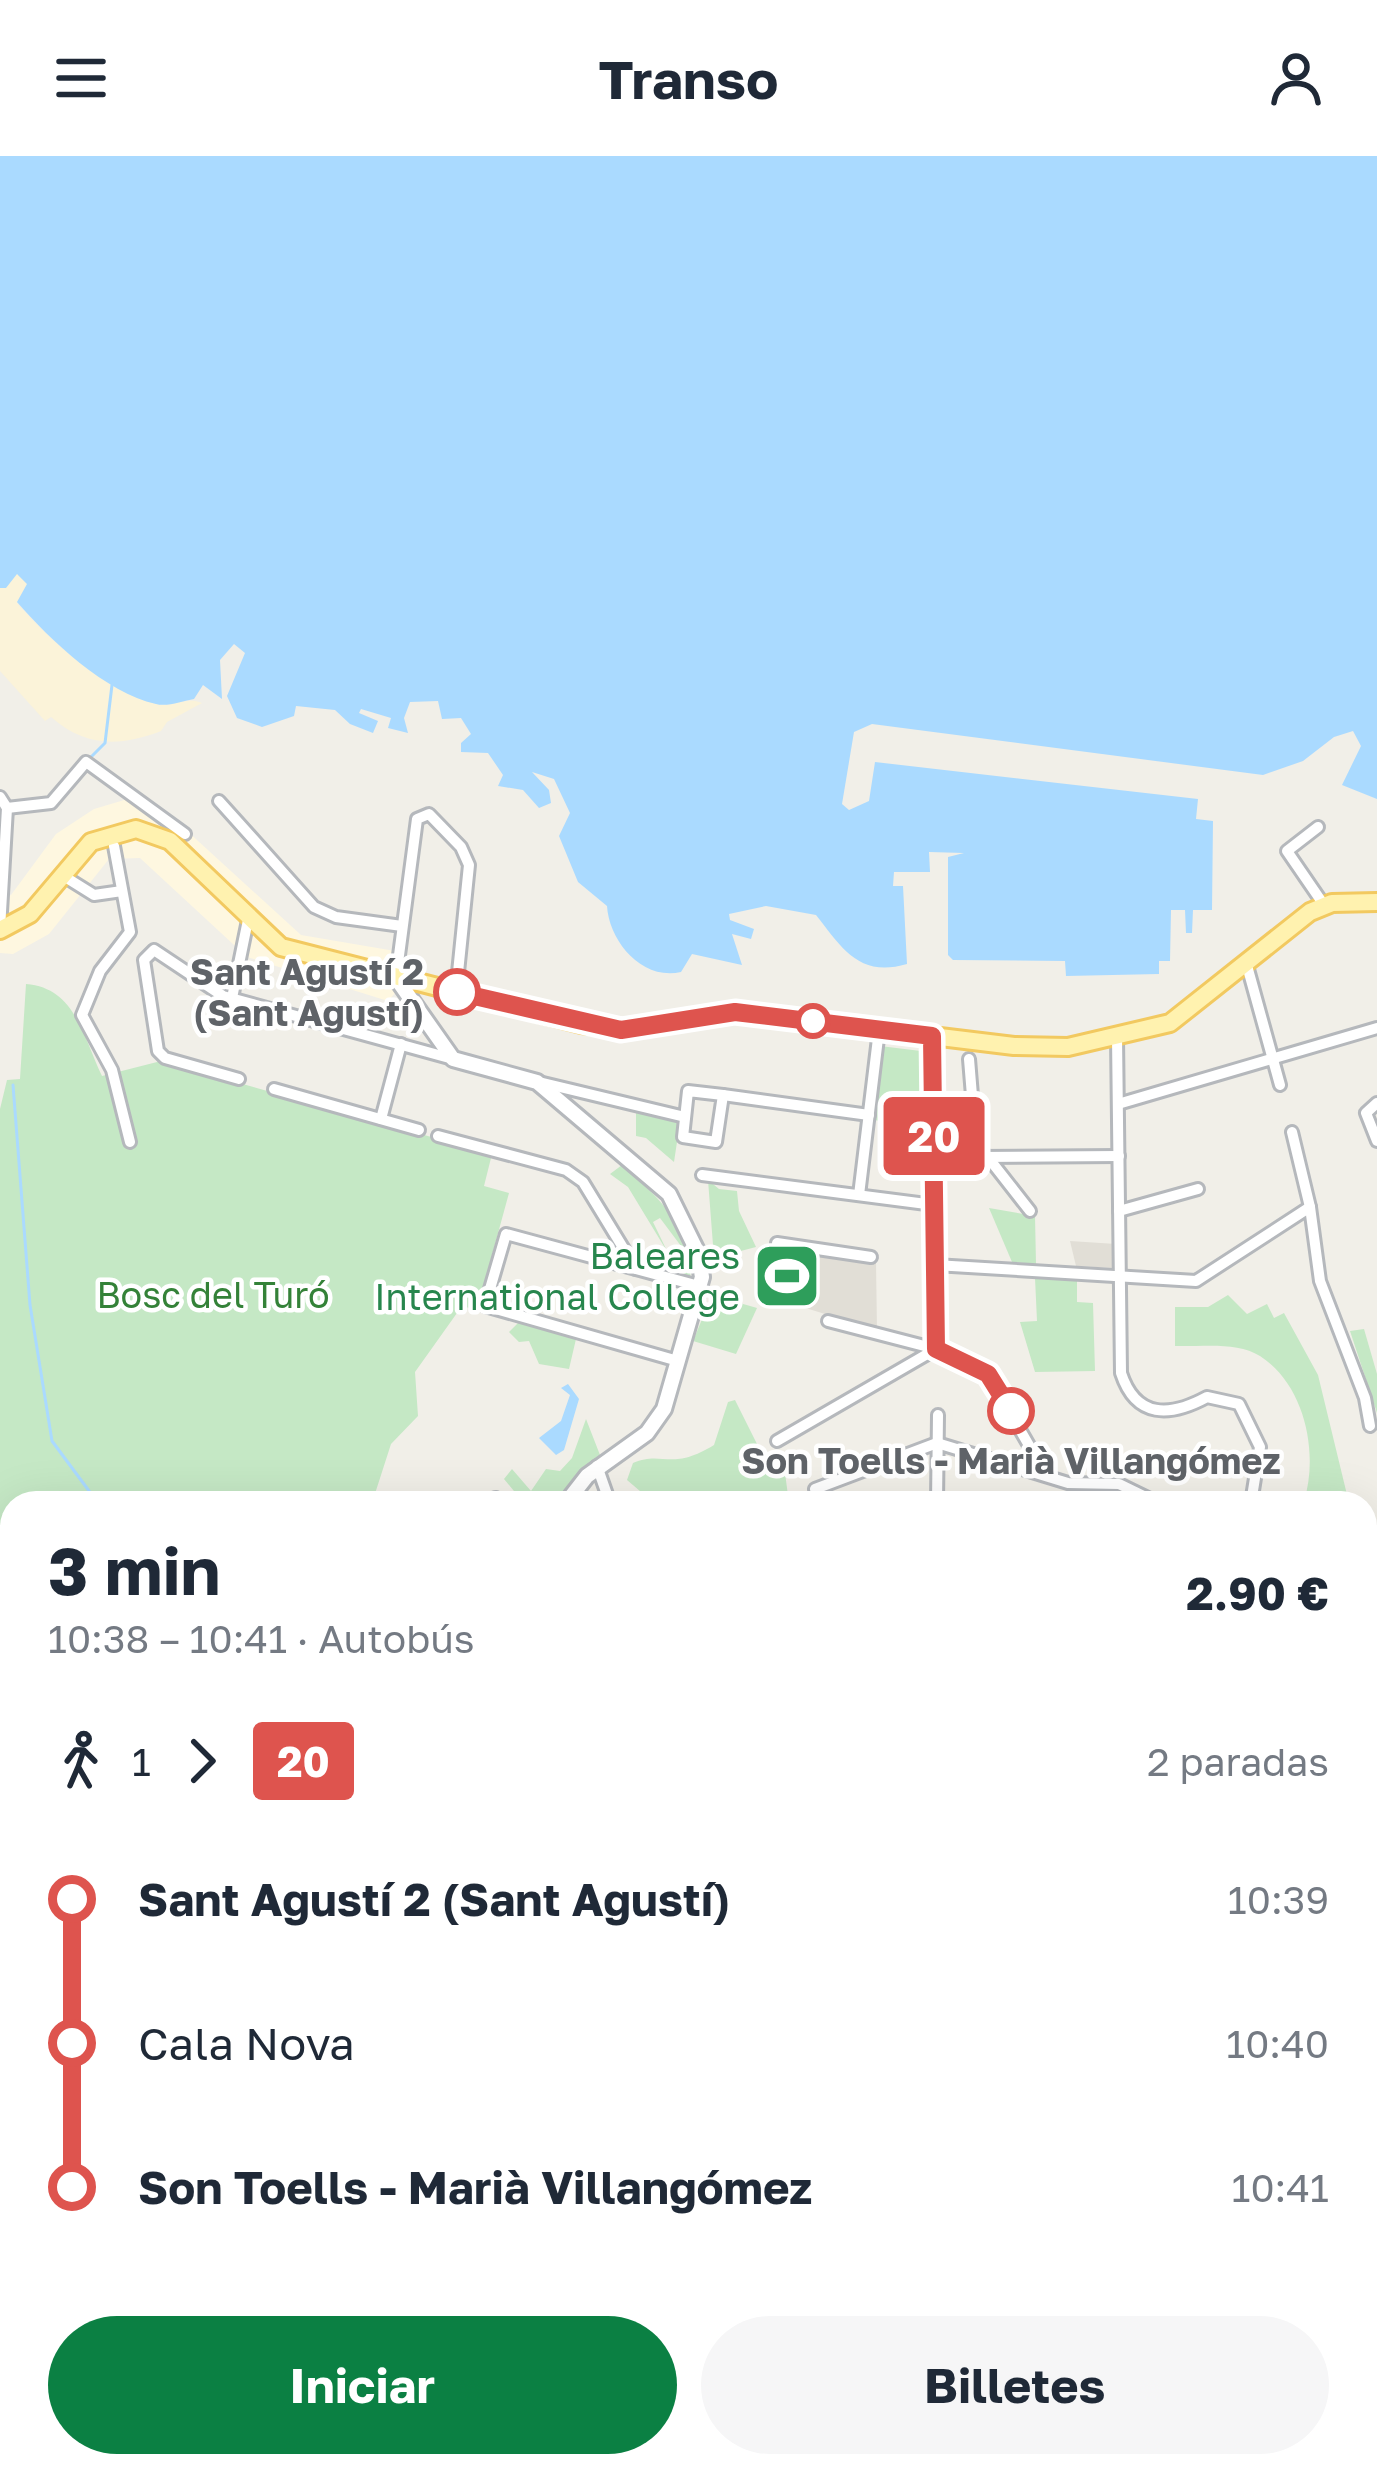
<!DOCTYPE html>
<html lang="es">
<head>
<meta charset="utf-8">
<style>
  :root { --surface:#fff; --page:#f6f6f7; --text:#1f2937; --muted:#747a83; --accent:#0b8043 }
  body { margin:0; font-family:"Golos Text",sans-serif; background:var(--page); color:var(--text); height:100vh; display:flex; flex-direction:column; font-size:45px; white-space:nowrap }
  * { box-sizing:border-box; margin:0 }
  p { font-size:39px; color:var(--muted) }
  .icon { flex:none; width:66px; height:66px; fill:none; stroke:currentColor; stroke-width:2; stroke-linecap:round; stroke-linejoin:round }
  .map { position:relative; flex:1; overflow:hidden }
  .sheet { position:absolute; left:0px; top:1335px; width:1377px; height:987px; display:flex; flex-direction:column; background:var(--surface); border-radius:36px 36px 0 0; box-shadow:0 12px 48px #0002 }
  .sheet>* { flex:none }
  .badge { padding:0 24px; border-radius:9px; font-size:42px; line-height:78px }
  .map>.badge { position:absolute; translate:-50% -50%; box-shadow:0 0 0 6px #fff }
  .legs { display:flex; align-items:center; gap:18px; height:132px; padding:0 48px; font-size:39px }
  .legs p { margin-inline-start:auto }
  .summary { display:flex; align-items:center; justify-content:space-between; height:204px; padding:0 48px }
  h1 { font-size:66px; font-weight:700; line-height:90px }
  .primary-button { display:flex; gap:24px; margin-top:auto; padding:24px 48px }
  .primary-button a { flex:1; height:138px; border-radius:72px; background:var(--accent); color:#fff; font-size:48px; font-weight:700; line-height:138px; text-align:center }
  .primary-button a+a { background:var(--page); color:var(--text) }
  ul { padding:0 48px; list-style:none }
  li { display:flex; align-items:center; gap:42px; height:144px; font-size:45px }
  li i { display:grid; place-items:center; width:18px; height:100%; margin:0 15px; background:currentColor }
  li i::after { content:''; width:30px; height:30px; margin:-15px; border:9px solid; border-radius:50%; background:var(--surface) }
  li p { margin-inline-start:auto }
  li:first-child i { background:linear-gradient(#0000 50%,currentColor 0) }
  li:last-child i { background:linear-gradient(currentColor 50%,#0000 0) }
  header { display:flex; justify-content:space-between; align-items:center; height:156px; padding:0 48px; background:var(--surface); font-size:54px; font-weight:700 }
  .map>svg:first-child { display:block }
  .commercial { fill:#fef7e0 }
  .education { fill:#e1ded6 }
  .green { fill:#c5e8c5 }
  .sand { fill:#fbf3d9 }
  .water { fill:#aadaff }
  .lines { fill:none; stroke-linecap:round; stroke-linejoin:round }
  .stream { stroke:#aadaff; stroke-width:3 }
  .minor-casing { stroke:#b5b8bc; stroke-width:16 }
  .tertiary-casing { stroke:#b5b8bc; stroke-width:20 }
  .primary-casing { stroke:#f2c960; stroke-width:22 }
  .motorway-casing { stroke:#f9ab00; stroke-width:24 }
  .minor { stroke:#fff; stroke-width:10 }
  .tertiary { stroke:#fff; stroke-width:14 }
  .primary { stroke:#fff2af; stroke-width:16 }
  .motorway { stroke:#fde293; stroke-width:18 }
  .line-1-casing { stroke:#fff; stroke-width:27 }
  .line-1 { stroke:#de544e; stroke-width:18 }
  .stop-1-dot { fill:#fff; stroke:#de544e; stroke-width:6 }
  .labels { text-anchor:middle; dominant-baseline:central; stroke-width:9; stroke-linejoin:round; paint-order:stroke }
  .stop-label { font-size:36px; font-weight:bold; fill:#5f6368; stroke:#fff; text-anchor:end }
  .leisure-label { font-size:36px; fill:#27864d; stroke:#fff; text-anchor:end }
  .park-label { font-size:36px; fill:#348238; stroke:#fff }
</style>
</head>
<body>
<header><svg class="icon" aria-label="menu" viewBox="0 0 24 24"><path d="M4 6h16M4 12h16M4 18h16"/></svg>Transo<svg class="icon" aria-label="person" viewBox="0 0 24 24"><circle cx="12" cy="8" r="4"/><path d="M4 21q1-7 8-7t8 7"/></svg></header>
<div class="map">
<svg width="1377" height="2321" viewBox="0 0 1377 2321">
  <rect width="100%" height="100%" fill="#f1efe8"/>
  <path class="commercial" d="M131,642L162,652L301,779L395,795L396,836L388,845L247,801L140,702L109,703L49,778L13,798L0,797V744L11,739L56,678L94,653Z"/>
  <g class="education">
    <path d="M1070,1085L1116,1088V1112L1076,1110Z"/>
    <path d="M778,1094L876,1106L877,1174L773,1142Z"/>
  </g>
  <g class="green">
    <path d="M26,828C76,832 83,881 102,920L161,905L492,998L484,1030L509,1037L477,1154L462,1150L415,1216L418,1260L391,1288L372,1347H12V1627L0,1608V953L7,924L20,923Z"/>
    <path d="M880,890L929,896L931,971L873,964Z"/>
    <path d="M636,957L680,966L674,1006L646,982L636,980Z"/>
    <path d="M622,1009C655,1037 696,1076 690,1122L663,1103L681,1090L660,1062L653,1066L668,1097L628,1031L610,1018Z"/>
    <path d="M708,1024L719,1033L737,1035L739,1055L756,1091L714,1102Z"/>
    <path d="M989,1052L1035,1060L1036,1108L1012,1106Z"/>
    <path d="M779,1095L800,1098L794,1148L774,1142Z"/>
    <path d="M1035,1122L1077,1123V1146L1093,1147L1095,1215L1035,1216L1020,1166L1037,1165Z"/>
    <path d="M712,1139L757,1152L736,1198L693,1185Z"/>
    <path d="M1228,1139L1247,1158L1267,1148L1274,1162L1284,1157L1318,1219L1349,1347L1304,1345C1319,1297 1305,1229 1260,1200C1237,1185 1201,1191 1175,1190V1151H1208Z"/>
    <path d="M519,1166L576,1183L569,1213L539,1208L529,1185L519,1186L509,1176Z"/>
    <path d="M1364,1173L1377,1218V1257L1350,1175Z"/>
    <path d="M735,1244L760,1294L785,1317L789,1347H743L737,1342L654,1347L627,1324L633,1307C663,1294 670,1316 714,1289L728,1246Z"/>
    <path d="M586,1263L600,1299L558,1347H517L518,1340L504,1323L512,1313L531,1335L546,1313L560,1315L572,1302Z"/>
    <path d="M1365,1361L1377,1371V2172L1365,2174V1463L1373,1457L1365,1428Z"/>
    <path d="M0,1709L12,1712V1883L0,1887Z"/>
    <path d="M12,1903V2075L0,2074V1909Z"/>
    <path d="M1365,2238H1377V2321H955L959,2310H1365Z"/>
    <path d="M524,2310H694L704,2318L533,2321Z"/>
  </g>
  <path class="sand" d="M17,417L27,428L17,447C51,485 105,535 156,548C171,552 186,540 202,547L167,566L161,575C120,591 85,591 51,561L45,565L0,515V432Z"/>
  <g class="water">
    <path d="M0,0H1377V643L1342,629L1361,590L1353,575L1334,581L1303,605L1263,619L872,568L854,576L842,648L849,654L869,645L875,606L1198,643L1196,663L1213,665L1212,754H1193L1192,777H1186L1185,754H1171L1170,805H1159V818L1066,820L1065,805L953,804L948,799V701L964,697L929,696L930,716H894L893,730H903L907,808C859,822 842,792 816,759L766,750L729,758L730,764L754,773L751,783L732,778L742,809L692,798L681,816C641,825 609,784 607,750L578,726L559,680L570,657L554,623L532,616L549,634L551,647L539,652L523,634L498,630L503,619L488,597L461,596V587L471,578L461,562L442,563L438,545L410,546L404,562L408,577L388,572L391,562L361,553L359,557L378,565L373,577L350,568L335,554L296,550L294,560L262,571L237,562L227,540L245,497L234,488L220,504L222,543L203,529L194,543C183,545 167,551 156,548C106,537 50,484 17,446L27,428L17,418L6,432H0Z"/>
    <path d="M568,1228L579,1243L564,1294L556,1299L539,1282L561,1265L570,1239L561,1232Z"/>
  </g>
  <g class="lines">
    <g class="stream">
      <path d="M88,604L105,587L112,529"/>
      <path d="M13,929L30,1149L52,1285L98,1347"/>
      <path d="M1365,1848L1377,1861"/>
      <path d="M1365,2309L1377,2314"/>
      <path d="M983,2321L986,2310"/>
    </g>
    <g class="minor-casing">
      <g id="minor">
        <path d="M0,641L7,652L0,773"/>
        <path d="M219,645L314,751L336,761L402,770"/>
        <path d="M7,652L51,647L86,606L185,678"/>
        <path d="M1318,671L1287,695L1324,749"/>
        <path d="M114,690L130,776L100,815L82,859L112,914L130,986"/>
        <path d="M62,719L94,739L122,735"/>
        <path d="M1246,806L1280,929"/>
        <path d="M396,822L417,663L429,658L461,691L469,709L456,836"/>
        <path d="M232,842L248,764"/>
        <path d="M932,880L936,1193L988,1218L1046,1319"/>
        <path d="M1117,881L1121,1217C1136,1263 1170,1261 1207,1241L1239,1248L1260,1291L1251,1347"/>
        <path d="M969,903L977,1001L1119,1000"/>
        <path d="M239,923L165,902L158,895L144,804L154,794L223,840L453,903"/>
        <path d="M543,927L685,961"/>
        <path d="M274,933L419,974"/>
        <path d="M688,935L723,939L716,986L683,981Z"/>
        <path d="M723,939L869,959"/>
        <path d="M1377,947L1366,957L1377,985"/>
        <path d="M1118,948L1377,872"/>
        <path d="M381,963L401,888"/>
        <path d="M1292,976L1310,1051L1320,1125L1365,1242L1370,1270"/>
        <path d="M438,980L566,1014L583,1026L636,1113"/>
        <path d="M987,1000L1030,1055"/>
        <path d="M702,1019L934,1049"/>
        <path d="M859,1039L879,874"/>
        <path d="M1119,1055L1198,1033"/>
        <path d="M777,1087L871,1101"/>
        <path d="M935,1109L1196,1125L1310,1051"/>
        <path d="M828,1165L936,1193"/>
        <path d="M678,1205L485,1150L506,1078L699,1130"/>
        <path d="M777,1285L936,1193"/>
        <path d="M597,1310L610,1347"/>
        <path d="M815,1333L937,1287L1068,1327L1119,1328L1158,1347"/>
        <path d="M479,1347L496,1342"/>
        <path d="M937,1347L938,1259"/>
        <path d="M0,2158L12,2155"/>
        <path d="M0,2234L12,2228"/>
        <path d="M0,2280L12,2286"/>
        <path d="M1365,2283L1377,2282"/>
        <path d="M51,2310L64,2321"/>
        <path d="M122,2321L141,2310"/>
        <path d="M259,2321L278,2310"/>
        <path d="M393,2321L412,2310"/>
      </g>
    </g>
    <g class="tertiary-casing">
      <g id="tertiary">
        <path d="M396,822L453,903L537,926L669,1038L698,1097L702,1121L664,1253L647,1277L587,1320L566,1347"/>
        <path d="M0,1894L12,1889"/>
        <path d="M0,2081L12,2082"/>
        <path d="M748,2310L758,2321"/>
      </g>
    </g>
    <g class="primary-casing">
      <path id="primary" d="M0,774L30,758L91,686L136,673L170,685L281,791L582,868L630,874L735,856L1014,890L1068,891L1170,867L1310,756L1332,747L1377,746"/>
    </g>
    <g class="motorway-casing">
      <g id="motorway">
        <path d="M0,1627L12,1642"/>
        <path d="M0,1663L12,1668"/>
        <path d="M0,1692L12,1696"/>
        <path d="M1365,2190H1377"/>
        <path d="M1365,2221H1377"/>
      </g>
    </g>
    <use href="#minor" class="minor"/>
    <use href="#tertiary" class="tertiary"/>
    <use href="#primary" class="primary"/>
    <use href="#motorway" class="motorway"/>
  </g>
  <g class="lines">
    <g class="line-1-casing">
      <path id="line-1" d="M457,836L621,874L735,856L932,880L936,1193L988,1218L1011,1255"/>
    </g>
    <use href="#line-1" class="line-1"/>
  </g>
  <defs>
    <g id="stadium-square" transform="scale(3.45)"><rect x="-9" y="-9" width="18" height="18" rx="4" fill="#2e9e5b" stroke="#fff"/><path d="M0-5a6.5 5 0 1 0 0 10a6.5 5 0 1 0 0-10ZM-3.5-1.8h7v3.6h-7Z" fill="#fff"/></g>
  </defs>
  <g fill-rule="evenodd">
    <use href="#stadium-square" x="787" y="1120"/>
  </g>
  <g class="stop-1-dot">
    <circle cx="457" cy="836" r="21"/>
    <circle cx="813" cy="865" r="15"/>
    <circle cx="1011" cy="1255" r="21"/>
  </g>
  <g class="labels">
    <g class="stop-label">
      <text x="424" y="815">Sant Agustí 2<tspan x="424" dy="41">(Sant Agustí)</tspan></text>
      <text x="1011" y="1304" text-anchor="middle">Son Toells - Marià Villangómez</text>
    </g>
    <g class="leisure-label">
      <text x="740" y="1099">Baleares<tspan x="740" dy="41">International College</tspan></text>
    </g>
    <g class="park-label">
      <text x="213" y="1138">Bosc del Turó</text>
    </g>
  </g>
</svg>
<b class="badge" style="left:934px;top:980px;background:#de544e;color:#fff">20</b>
<section class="sheet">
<div class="summary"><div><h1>3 min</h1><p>10:38 – 10:41 · Autobús</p></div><b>2.90 €</b></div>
<div class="legs"><svg class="icon" aria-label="walk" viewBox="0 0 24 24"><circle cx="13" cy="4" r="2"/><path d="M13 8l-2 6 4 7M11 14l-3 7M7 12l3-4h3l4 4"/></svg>1<svg class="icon" aria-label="forward" viewBox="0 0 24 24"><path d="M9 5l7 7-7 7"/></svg><b class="badge" style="background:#de544e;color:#fff">20</b><p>2 paradas</p></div>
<ul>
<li><i style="color:#de544e"></i><b>Sant Agustí 2 (Sant Agustí)</b><p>10:39</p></li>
<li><i style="color:#de544e"></i><span>Cala Nova</span><p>10:40</p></li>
<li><i style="color:#de544e"></i><b>Son Toells - Marià Villangómez</b><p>10:41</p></li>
</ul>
<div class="primary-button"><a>Iniciar</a><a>Billetes</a></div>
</section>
</div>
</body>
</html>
